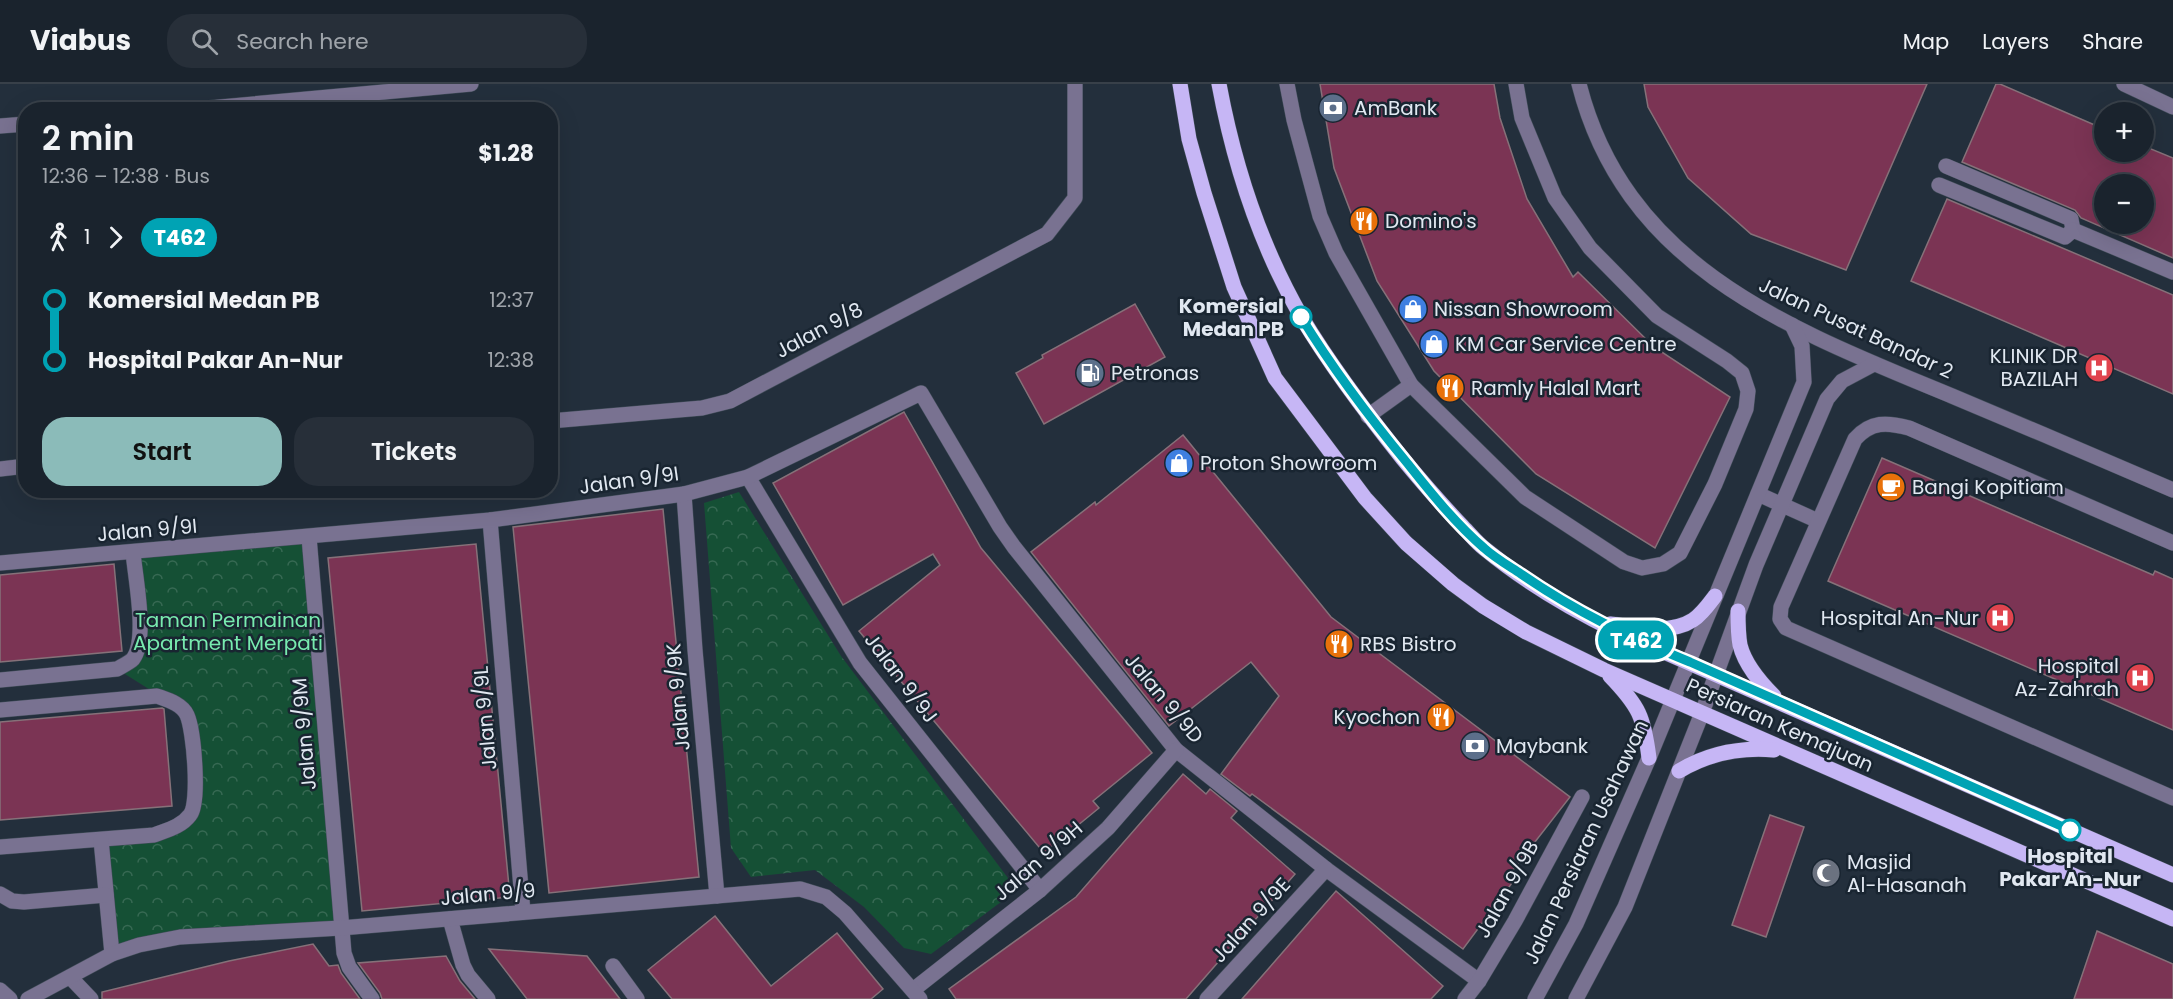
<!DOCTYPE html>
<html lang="en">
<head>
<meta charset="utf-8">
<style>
  :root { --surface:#1a232d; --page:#272f39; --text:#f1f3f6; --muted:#9fa4aa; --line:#384049; --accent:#8bbbb9 }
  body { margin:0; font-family:Poppins,sans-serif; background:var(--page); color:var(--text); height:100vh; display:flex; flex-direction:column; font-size:22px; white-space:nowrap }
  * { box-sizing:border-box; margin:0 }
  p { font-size:20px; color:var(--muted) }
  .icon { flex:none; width:33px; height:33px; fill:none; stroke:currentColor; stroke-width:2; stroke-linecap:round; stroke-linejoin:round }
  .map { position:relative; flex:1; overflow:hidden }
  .sheet { position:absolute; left:18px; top:18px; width:540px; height:396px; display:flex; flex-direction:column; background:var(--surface); border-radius:24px; box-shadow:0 6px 24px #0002,0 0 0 2px var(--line) }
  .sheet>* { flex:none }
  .badge { padding:0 12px; border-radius:20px; font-size:21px; line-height:39px }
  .fabs { position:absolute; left:2094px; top:18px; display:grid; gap:12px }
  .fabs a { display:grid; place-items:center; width:60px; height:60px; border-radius:50%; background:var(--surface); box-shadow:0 6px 24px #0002,0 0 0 2px var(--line); font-size:30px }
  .map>.badge { position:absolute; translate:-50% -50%; box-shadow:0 0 0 3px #fff }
  .legs { display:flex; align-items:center; gap:9px; height:66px; padding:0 24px; font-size:20px }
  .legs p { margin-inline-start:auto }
  .overview { display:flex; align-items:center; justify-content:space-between; height:102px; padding:0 24px }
  h1 { font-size:33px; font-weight:600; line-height:45px }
  .action { display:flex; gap:12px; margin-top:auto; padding:12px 24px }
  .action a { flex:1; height:69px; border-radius:24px; background:var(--accent); color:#111; font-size:24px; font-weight:600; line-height:69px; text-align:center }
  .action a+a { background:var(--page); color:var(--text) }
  ul { padding:0 24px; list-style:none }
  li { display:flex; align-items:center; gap:21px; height:60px; font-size:22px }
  li i { display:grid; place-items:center; width:9px; height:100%; margin:0 8px; background:currentColor }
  li i::after { content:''; width:15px; height:15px; margin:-8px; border:4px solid; border-radius:50%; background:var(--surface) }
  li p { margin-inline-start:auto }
  li:first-child i { background:linear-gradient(#0000 50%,currentColor 0) }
  li:last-child i { background:linear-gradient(currentColor 50%,#0000 0) }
  header { display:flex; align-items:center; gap:36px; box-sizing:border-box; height:84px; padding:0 30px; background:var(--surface); border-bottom:2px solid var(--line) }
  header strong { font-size:28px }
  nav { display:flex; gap:33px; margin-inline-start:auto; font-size:21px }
  .search { width:420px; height:54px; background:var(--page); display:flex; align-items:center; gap:15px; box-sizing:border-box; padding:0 21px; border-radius:24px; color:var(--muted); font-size:22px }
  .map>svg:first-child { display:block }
  .park { fill:url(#park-crowns) }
  .building { fill:#7b3454; stroke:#867179; stroke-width:1.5; fill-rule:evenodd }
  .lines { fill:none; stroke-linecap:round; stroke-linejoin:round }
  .minor-casing { stroke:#414d59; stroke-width:16 }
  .major-casing { stroke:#414d59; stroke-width:16 }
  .minor { stroke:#797291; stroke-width:15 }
  .major { stroke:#c6b6f5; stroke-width:15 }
  .line-1-casing { stroke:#fff; stroke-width:14 }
  .line-1 { stroke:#00a3b4; stroke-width:9 }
  .stop-1-dot { fill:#fff; stroke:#00a3b4; stroke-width:3 }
  .labels { text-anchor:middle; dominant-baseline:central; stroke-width:5; stroke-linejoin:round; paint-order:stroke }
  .poi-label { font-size:20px; fill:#e1e8f1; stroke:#192531; text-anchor:start }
  .stop-label { font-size:20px; font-weight:bold; fill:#e1e8f1; stroke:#192531; text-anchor:end }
  .street-label { font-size:20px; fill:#e1e8f1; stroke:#192531 }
  .park-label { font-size:20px; fill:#78ebaf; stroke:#192531 }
</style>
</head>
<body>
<header>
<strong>Viabus</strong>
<div class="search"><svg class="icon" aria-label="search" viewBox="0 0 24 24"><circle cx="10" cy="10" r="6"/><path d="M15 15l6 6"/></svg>Search here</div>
<nav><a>Map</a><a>Layers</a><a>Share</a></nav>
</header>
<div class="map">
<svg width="2173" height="915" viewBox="0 0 2173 915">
  <defs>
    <pattern id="park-crowns" width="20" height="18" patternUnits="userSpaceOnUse" patternTransform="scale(1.5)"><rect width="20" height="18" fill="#155035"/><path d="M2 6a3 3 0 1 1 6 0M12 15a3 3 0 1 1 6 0" fill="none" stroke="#376953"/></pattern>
  </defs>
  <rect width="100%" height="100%" fill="#232f3c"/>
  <g class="park">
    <path d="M739,408L841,572L1008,794L1001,818L931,870L904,864L864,823L815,786L751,793L731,764L704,419Z"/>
    <path d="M309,453L341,844L180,853L112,870L101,756L154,751L191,730L187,629L117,585L139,562L133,468Z"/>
  </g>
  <g class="building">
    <path d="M1320,0H1494L1500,34L1527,115L1573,193L1578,188L1654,263L1730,313L1655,464L1536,390L1434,287L1377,197L1334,84Z"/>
    <path d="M1644,0H1927L1846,186L1751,150L1688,94L1648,23Z"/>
    <path d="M1996,0H2000L2104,45V68H2144V62L2173,74V174L2081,134L2075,126L1962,78ZM2104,100H2144V140H2104Z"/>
    <path d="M1947,115L2173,211V310L1911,197Z"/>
    <path d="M1135,220L1165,273L1044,340L1016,289L1043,274L1042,271Z"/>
    <path d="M904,328L981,464L1152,669L1093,717L1099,724L1044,769L859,547L940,481L933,470L843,521L773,399Z"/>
    <path d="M1183,351L1331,533L1570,713L1506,795L1512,799L1463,865L1252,710L1250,712L1221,690L1279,612L1251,578L1169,642L1031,468L1095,418L1096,421Z"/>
    <path d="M1882,374L2153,491L2155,487L2173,495V646L1828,497Z"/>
    <path d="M663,425L699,793L549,809L513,443Z"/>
    <path d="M476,460L510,813L362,827L328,474Z"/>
    <path d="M114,480L122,567L0,578V491Z"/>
    <path d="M162,624L164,625L172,722L0,736V638Z"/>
    <path d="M1183,690L1206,710L1210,705L1237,727L1231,734L1295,790L1186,915H956L949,905L1076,813Z"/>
    <path d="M1770,731L1804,743L1766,853L1732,841Z"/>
    <path d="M1336,807L1443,902L1431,915H1242Z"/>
    <path d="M715,832L771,902L837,849L883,905L871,915H672L648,886Z"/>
    <path d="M2097,847L2173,880V915H2074Z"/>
    <path d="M313,860L329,882L338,881L341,889L360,915H102V908L229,877Z"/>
    <path d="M489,865L587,872L620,915H527Z"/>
    <path d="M446,872L460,897L475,915H382L380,909L358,879Z"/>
  </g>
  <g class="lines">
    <g class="minor-casing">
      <g id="minor">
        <path d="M1287,0L1294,36L1320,132L1336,169L1411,301L1525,413L1624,478L1642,484L1663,480L1680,469L1715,400L1746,325L1748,307L1742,289L1727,277L1657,232L1590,164L1555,114L1522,34L1516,0"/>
        <path d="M1579,0C1626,185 1793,246 1952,312C2026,343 2099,374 2173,406"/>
        <path d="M2124,0L2173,23"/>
        <path d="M187,26L471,0"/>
        <path d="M0,42L26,40"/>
        <path d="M1946,82L2071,135L2073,146"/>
        <path d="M1939,101L2065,153L2073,146L2173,188"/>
        <path d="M1368,332L1411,301"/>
        <path d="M550,337L702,324L730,317L1047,150L1075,114V0"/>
        <path d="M0,385L26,382"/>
        <path d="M748,393L860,579L1040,806"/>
        <path d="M684,410L695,566L717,812"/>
        <path d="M1758,410L1818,437"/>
        <path d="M490,436L523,828"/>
        <path d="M309,453L344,869L349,883L372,915"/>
        <path d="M2173,459L1909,344C1887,338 1871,337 1855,355L1781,523L1780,535L1786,544L2173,714"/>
        <path d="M0,479L490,436L684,410L748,393L921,309L1000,443L1014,463L1176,666L1326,785L1479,897"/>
        <path d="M0,596L117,585C122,582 129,579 133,575C148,555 135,493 133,468"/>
        <path d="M0,626L157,612C168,616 182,620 187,631C194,647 200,719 190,731C181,743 167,746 154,751L0,763"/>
        <path d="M101,756L112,870"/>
        <path d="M0,810L12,817L24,818L106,811"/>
        <path d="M450,835L463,881L468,891L488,915"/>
        <path d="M613,882L637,915"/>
        <path d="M70,893L91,915"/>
        <path d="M0,906L10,915"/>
        <path d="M913,906L1040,806L1108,744L1176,666"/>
        <path d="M28,915L112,870L139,861L180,853L341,844L800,805L826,813L845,829L920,915"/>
        <path d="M1207,915L1326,785"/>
        <path d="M1465,915L1479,897L1515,837L1582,713"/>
        <path d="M1535,915L1576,840L1649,674L1804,298L1802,262L1792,241"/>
        <path d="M1576,915L1625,823L1702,629L1756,481L1827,315L1842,297L1874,280"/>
      </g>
    </g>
    <g class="major-casing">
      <g id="major">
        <path d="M1180,0L1189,55L1204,109L1234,203L1275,294L1365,414L1406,459L1453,500L1483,522L1526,548L1604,586L2173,835"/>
        <path d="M1219,0C1234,81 1261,163 1302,234C1332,284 1367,330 1403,375C1422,398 1442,421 1463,443C1470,450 1477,459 1485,465C1524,497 1571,525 1616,547L2173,791"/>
        <path d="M1738,527C1738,538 1738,550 1740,561C1745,581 1760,598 1774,612"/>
        <path d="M1610,540C1635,543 1670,551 1693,536C1702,530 1709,520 1715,512"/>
        <path d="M1610,592C1639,622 1644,633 1649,674"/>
        <path d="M1679,687C1709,669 1739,663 1774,666"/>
      </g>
    </g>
    <use href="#minor" class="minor"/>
    <use href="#major" class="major"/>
  </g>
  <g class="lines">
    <g class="line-1-casing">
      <path id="line-1" d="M1301,233C1333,285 1369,333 1408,380C1431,409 1456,440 1484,464C1495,474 1509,482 1521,490C1576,528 1629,553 1690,578L2070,746"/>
    </g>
    <use href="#line-1" class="line-1"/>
  </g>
  <defs>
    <g id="bank-disc" transform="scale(1.5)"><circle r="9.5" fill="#5c6f8a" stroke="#192531"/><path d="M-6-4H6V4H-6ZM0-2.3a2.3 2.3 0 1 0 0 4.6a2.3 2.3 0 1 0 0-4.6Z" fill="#fff"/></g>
    <g id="restaurant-disc" transform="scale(1.5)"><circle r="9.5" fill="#e8710a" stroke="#192531"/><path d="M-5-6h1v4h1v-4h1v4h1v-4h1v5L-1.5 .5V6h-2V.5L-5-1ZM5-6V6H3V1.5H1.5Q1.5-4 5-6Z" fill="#fff"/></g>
    <g id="shop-disc" transform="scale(1.5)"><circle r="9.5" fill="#3f7fe0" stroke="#192531"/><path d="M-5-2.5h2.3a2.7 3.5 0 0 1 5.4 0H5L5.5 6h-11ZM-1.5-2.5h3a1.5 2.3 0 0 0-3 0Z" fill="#fff"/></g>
    <g id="hospital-disc" transform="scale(1.5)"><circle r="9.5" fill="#e0444e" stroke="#192531"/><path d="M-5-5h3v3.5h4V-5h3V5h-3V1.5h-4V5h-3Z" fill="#fff"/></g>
    <g id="fuel-disc" transform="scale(1.5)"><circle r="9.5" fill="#5c6f8a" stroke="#192531"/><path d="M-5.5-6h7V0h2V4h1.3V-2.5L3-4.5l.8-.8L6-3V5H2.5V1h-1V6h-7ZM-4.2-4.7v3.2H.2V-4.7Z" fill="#fff"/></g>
    <g id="cafe-disc" transform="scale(1.5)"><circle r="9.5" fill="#e8710a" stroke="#192531"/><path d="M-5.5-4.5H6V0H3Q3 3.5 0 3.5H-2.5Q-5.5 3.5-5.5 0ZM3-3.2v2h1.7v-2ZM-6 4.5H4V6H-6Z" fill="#fff"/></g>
    <g id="mosque-disc" transform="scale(1.5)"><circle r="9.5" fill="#6b7280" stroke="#192531"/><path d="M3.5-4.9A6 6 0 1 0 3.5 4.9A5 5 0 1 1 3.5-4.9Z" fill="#fff"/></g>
  </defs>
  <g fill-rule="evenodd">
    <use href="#bank-disc" x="1333" y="24"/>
    <use href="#restaurant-disc" x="1364" y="137"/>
    <use href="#shop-disc" x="1413" y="225"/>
    <use href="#shop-disc" x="1434" y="260"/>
    <use href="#hospital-disc" x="2099" y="284"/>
    <use href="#fuel-disc" x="1090" y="289"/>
    <use href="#restaurant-disc" x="1450" y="304"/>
    <use href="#shop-disc" x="1179" y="379"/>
    <use href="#cafe-disc" x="1891" y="403"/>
    <use href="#hospital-disc" x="2000" y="534"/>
    <use href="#restaurant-disc" x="1339" y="560"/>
    <use href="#hospital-disc" x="2140" y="594"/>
    <use href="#restaurant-disc" x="1441" y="633"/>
    <use href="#bank-disc" x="1475" y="662"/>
    <use href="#mosque-disc" x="1826" y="789"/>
  </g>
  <g class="stop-1-dot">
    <circle cx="1301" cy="233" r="10"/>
    <circle cx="2070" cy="746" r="10"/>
  </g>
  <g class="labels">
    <g class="poi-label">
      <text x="1354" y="24">AmBank</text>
      <text x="1385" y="137">Domino's</text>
      <text x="1434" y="225">Nissan Showroom</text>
      <text x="1455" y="260">KM Car Service Centre</text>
      <text x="2078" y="272" text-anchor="end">KLINIK DR<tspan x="2078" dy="23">BAZILAH</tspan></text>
      <text x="1111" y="289">Petronas</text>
      <text x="1471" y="304">Ramly Halal Mart</text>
      <text x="1200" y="379">Proton Showroom</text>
      <text x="1912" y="403">Bangi Kopitiam</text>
      <text x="1979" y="534" text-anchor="end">Hospital An-Nur</text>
      <text x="1360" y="560">RBS Bistro</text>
      <text x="2119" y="582" text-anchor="end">Hospital<tspan x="2119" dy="23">Az-Zahrah</tspan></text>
      <text x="1420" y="633" text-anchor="end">Kyochon</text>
      <text x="1496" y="662">Maybank</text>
      <text x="1847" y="778">Masjid<tspan x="1847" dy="23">Al-Hasanah</tspan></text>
    </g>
    <g class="stop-label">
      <text x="1284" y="222">Komersial<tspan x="1284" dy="23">Medan PB</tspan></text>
      <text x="2070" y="772" text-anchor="middle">Hospital<tspan x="2070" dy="23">Pakar An-Nur</tspan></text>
    </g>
    <g class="street-label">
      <text transform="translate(1856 244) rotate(25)">Jalan Pusat Bandar 2</text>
      <text transform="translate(819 246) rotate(-28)">Jalan 9/8</text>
      <text transform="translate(629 396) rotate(-8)">Jalan 9/9I</text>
      <text transform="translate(147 446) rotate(-5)">Jalan 9/9I</text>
      <text transform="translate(901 594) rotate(53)">Jalan 9/9J</text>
      <text transform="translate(678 613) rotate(-95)">Jalan 9/9K</text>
      <text transform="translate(1164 614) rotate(50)">Jalan 9/9D</text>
      <text transform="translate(485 634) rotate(-95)">Jalan 9/9L</text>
      <text transform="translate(1780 641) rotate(24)">Persiaran Kemajuan</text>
      <text transform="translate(304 650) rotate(-95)">Jalan 9/9M</text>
      <text transform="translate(1586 758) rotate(-65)">Jalan Persiaran Usahawan</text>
      <text transform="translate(1038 777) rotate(-41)">Jalan 9/9H</text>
      <text transform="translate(1507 805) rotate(-61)">Jalan 9/9B</text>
      <text transform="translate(488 810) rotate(-5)">Jalan 9/9</text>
      <text transform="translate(1251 836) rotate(-48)">Jalan 9/9E</text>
    </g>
    <g class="park-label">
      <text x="228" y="536">Taman Permainan<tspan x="228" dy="23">Apartment Merpati</tspan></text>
    </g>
  </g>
</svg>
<div class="fabs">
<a>+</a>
<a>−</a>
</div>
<b class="badge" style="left:1636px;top:556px;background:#00a3b4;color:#fff">T462</b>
<section class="sheet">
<div class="overview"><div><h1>2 min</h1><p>12:36 – 12:38 · Bus</p></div><b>$1.28</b></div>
<div class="legs"><svg class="icon" aria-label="walk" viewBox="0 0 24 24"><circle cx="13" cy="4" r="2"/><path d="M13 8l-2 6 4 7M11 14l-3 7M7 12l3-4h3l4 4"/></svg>1<svg class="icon" aria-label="forward" viewBox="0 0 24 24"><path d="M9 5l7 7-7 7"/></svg><b class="badge" style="background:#00a3b4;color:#fff">T462</b></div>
<ul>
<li><i style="color:#00a3b4"></i><b>Komersial Medan PB</b><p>12:37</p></li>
<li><i style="color:#00a3b4"></i><b>Hospital Pakar An-Nur</b><p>12:38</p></li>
</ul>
<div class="action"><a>Start</a><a>Tickets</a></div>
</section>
</div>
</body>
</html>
